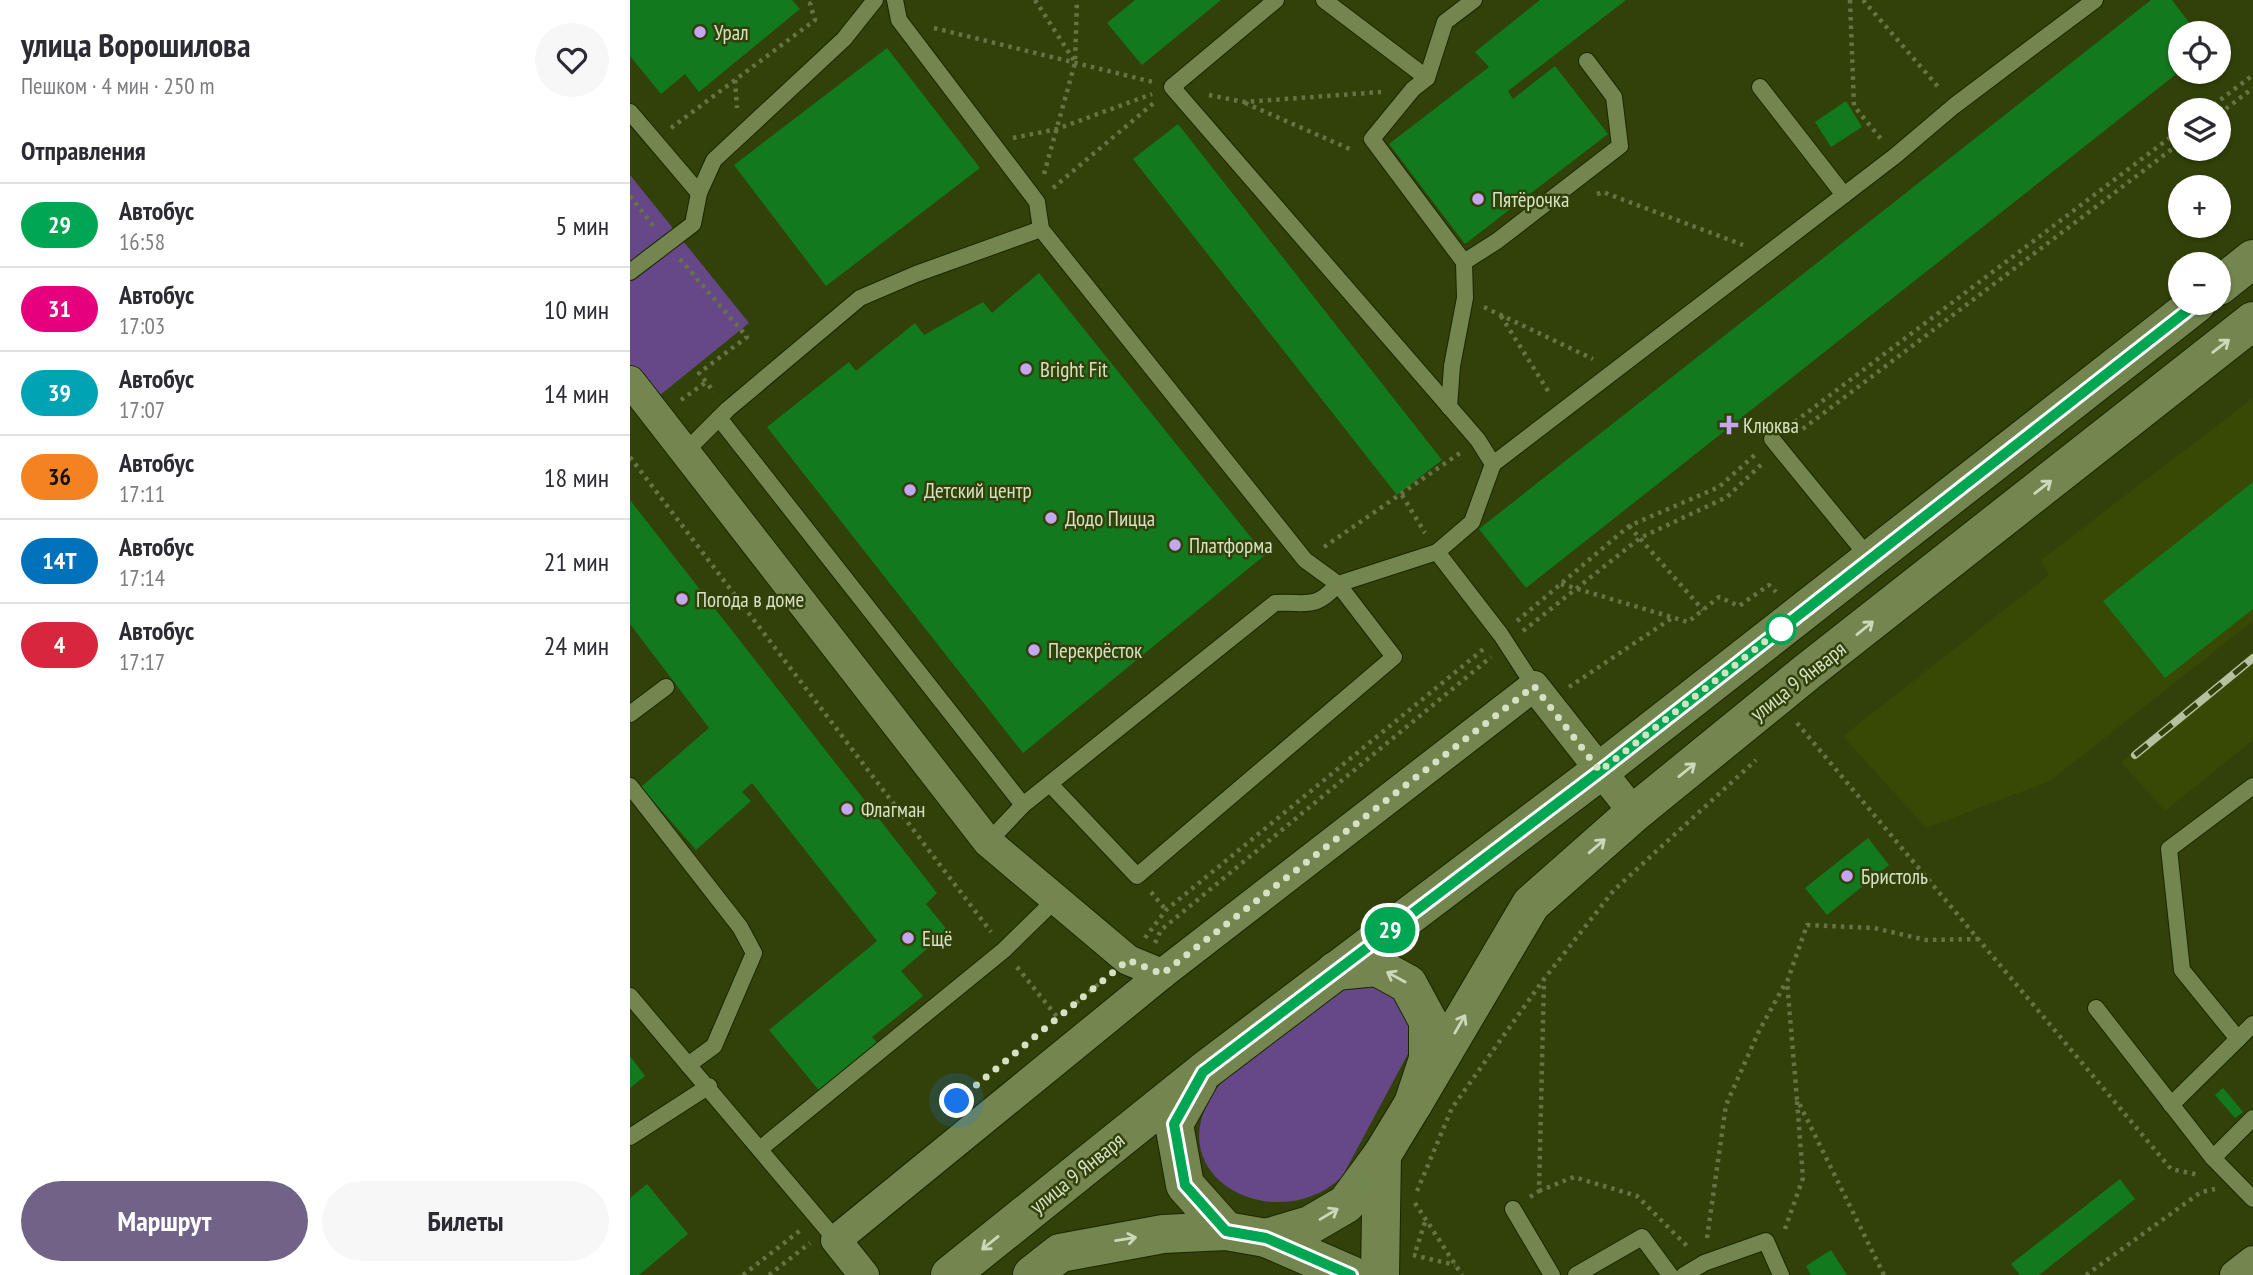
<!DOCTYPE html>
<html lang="ru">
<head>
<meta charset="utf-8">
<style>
  :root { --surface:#fff; --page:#f7f7f7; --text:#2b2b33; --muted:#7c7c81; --line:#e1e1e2; --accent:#716288 }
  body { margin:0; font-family:"PT Sans Narrow",sans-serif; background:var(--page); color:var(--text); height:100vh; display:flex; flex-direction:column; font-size:26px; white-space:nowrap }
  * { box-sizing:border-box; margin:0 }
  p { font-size:23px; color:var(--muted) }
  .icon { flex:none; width:38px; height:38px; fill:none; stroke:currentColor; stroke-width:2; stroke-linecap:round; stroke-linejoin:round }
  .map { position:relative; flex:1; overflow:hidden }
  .side { display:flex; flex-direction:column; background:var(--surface); width:630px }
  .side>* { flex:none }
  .badge { padding:0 14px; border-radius:23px; font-size:24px; line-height:46px }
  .buttons { position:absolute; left:1538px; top:21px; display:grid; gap:14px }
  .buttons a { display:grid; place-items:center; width:63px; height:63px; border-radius:50%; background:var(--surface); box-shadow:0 2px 5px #0004; font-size:35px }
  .you { position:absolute; width:35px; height:35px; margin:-18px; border:5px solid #fff; border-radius:50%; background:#1a73e8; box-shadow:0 0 0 10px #1a73e833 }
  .map>.badge { position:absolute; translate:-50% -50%; box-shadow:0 0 0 4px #fff }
  h2 { padding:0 21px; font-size:26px; line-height:63px }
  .round { display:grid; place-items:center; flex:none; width:74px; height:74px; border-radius:37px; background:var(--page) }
  .headline { display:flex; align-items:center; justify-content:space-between; height:119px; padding:0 21px }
  h1 { font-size:33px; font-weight:700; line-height:52px }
  .cta { display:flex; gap:14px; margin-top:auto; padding:14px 21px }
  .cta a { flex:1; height:80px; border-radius:42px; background:var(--accent); color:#fff; font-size:28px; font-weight:700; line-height:80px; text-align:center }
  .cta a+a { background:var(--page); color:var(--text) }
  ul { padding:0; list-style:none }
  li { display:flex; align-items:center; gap:21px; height:84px; padding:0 21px; border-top:2px solid var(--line) }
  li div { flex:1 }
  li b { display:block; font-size:26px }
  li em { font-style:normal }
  li .badge { min-width:77px; font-weight:700; text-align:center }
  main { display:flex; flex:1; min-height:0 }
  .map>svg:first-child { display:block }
  .built { fill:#384906 }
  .green { fill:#664888 }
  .building { fill:#13791e }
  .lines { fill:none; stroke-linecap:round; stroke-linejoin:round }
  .service-casing { stroke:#1b2600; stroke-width:18 }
  .minor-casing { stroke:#1b2600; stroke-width:32 }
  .secondary-casing { stroke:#1b2600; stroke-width:40 }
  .path { stroke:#667445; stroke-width:4.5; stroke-dasharray:3.5 5; stroke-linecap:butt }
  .service { stroke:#738650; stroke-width:16 }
  .minor { stroke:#738650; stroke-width:30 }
  .secondary { stroke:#738650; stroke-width:38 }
  .rail-casing { stroke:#b6c29f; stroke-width:8 }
  .rail { stroke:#324109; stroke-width:5; stroke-dasharray:16; stroke-linecap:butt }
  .oneway { stroke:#ccd8b8 }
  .line-casing { stroke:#fff; stroke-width:16 }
  .line { stroke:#00a651; stroke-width:10 }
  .walk { stroke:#d6e1c4; stroke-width:7; stroke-dasharray:0 12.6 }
  .poi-dot { fill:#c6a6f0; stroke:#324109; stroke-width:2.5 }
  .stop-dot { fill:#fff; stroke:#00a651; stroke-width:3.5 }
  .labels { text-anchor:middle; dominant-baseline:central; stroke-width:5; stroke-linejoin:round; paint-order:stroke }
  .poi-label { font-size:21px; fill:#d6e1c4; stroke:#324109; text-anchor:start }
  .street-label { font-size:21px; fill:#d6e1c4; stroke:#324109 }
</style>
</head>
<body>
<main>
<section class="side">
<div class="headline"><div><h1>улица Ворошилова</h1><p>Пешком · 4 мин · 250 m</p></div><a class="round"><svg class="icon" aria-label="heart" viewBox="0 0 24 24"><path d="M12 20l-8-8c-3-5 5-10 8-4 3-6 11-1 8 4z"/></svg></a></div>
<h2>Отправления</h2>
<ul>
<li><span class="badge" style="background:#00a651;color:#fff">29</span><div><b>Автобус</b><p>16:58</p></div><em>5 мин</em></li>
<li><span class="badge" style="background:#e6007e;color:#fff">31</span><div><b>Автобус</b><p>17:03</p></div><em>10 мин</em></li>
<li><span class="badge" style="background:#00a3b4;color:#fff">39</span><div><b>Автобус</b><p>17:07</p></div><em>14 мин</em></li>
<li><span class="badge" style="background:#f58220;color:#111">36</span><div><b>Автобус</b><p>17:11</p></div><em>18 мин</em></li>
<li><span class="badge" style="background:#0072bc;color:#fff">14Т</span><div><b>Автобус</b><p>17:14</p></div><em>21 мин</em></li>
<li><span class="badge" style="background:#d7263d;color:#fff">4</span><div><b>Автобус</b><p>17:17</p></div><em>24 мин</em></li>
</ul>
<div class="cta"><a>Маршрут</a><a>Билеты</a></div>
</section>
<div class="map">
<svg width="1623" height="1275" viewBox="0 0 1623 1275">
  <rect width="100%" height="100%" fill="#324109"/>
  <g class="built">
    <path d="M1623,398V621L1420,781L1296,828L1213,736L1419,575L1411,560Z"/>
    <path d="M1623,655V740L1535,811L1491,762Z"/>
  </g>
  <g class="green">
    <path d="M0,175L119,323L19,404L0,381Z"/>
    <path d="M756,985L782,1019L780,1050L712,1177C646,1239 526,1177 585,1091C605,1062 675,1017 705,993L717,987Z"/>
  </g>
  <g class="building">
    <path d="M0,0H162L170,9L69,92L55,74L31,94L0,56Z"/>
    <path d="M505,0H591L512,65L477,23Z"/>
    <path d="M910,0H996L878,91L883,99L925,66L978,134L835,244L759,144L859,67L845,52Z"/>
    <path d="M1521,0H1542L1567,33H1550V71L896,588L849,529Z"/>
    <path d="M257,48L350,168L196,286L104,165Z"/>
    <path d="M1216,101L1232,127L1201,147L1185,122Z"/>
    <path d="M548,124L812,460L767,495L503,159Z"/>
    <path d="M409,273L635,555L393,753L137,427L219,362L226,371L285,323L294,335L353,302L362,313Z"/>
    <path d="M1623,482V609L1535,678L1473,601Z"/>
    <path d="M0,500L307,893L296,904L318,931L271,971L293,996L242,1037L250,1046L192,1094L139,1030L247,941L122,783L112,792L121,801L66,850L11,787L79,728L0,624Z"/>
    <path d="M1238,838L1259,865L1197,915L1175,888Z"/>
    <path d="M0,1056L15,1076L0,1088Z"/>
    <path d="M1593,1088L1613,1112L1605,1118L1585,1095Z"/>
    <path d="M1490,1179L1505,1199L1409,1275H1390L1381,1264Z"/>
    <path d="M17,1184L58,1234L9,1275H0V1198Z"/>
    <path d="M1201,1250L1217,1275H1181L1176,1266Z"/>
  </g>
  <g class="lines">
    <g class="service-casing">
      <g id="service">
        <path d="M265,0L269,20L407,202L411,229L675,560L708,584L807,552L871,635L904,686"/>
        <path d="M646,0L542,87L848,440L863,464L842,522L807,552"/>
        <path d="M694,0L797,78"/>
        <path d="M1130,87L1214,195"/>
        <path d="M0,112L69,193"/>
        <path d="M834,262L867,241L990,146L984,97L957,61"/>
        <path d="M0,272L63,224L69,193L84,160L214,39L245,0"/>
        <path d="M819,407L822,366L835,298L834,262L742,139L783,89L797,78L815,22L844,0"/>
        <path d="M89,418L393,805"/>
        <path d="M1142,439L1240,559"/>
        <path d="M55,452L98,409L230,298L286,274L411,229"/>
        <path d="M863,464L1265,156L1324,106L1465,0"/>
        <path d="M0,714L36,687"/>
        <path d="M0,786L110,927L124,953L84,1046L58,1065"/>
        <path d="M1623,786L1539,849L1552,970L1608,1039L1623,1024"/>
        <path d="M358,842L393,805L645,603C677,601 684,611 708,584L764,657L507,876L420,784"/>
        <path d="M0,996L206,1240"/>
        <path d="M1466,1008L1583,1158"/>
        <path d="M1541,1105L1608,1039"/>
        <path d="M1623,1118L1583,1158L1623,1199"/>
        <path d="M0,1137L79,1086"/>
        <path d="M130,1149L374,950L424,901"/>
        <path d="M883,1209L922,1275"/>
        <path d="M946,1275L1012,1237L1040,1275"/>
        <path d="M1054,1275L1074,1263L1136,1241L1151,1275"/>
      </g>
    </g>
    <g class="minor-casing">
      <g id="minor">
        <path d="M0,381L358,842L498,960L532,974"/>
        <path d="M234,1275L206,1240L532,974L904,686L1004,813"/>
        <path d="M1605,1275L1623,1261"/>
      </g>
    </g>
    <g class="secondary-casing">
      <g id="secondary">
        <path d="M1589,286L1623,259"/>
        <path d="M568,1081L544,1124L555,1185L596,1231"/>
        <path d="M783,1104L901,904L1004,813L1177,672L1623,321"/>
        <path d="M636,1238L721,1275"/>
        <path d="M320,1275L573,1072L970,771L1567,303"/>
        <path d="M402,1275L430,1253L533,1234L596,1231L636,1238L680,1225L716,1204L752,1155L783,1104L798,1059V1021L778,984L747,967L705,971"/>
        <path d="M750,1275L752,1155"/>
      </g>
    </g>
    <g class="path">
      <path d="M405,0L445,62"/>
      <path d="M1220,0L1224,106L1251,139"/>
      <path d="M1233,0L1310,89"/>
      <path d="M304,28L523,82"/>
      <path d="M105,80L107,108"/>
      <path d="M579,95L614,102L751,92"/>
      <path d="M615,103L722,150"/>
      <path d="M1577,110L1623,75"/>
      <path d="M1589,114L1623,88"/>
      <path d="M41,128L185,20L180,4L185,0"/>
      <path d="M383,138L427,129L522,94"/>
      <path d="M414,174L445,63L447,0"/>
      <path d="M423,188L526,101"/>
      <path d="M967,194L973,192L1113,245"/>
      <path d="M0,196L25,228"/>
      <path d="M50,259L117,337L69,373L84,392"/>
      <path d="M854,307L963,359"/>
      <path d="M871,316L920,394"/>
      <path d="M51,400L76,382"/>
      <path d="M1158,427L1550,130"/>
      <path d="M1166,434L1550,143"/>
      <path d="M0,457L361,932"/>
      <path d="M772,495L795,533"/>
      <path d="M999,526L1073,610"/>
      <path d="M694,547L830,453"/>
      <path d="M931,584L1058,622L1089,597L1109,606L1139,585L1146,592"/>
      <path d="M887,621L999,526L1089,487L1127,453"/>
      <path d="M893,631L1010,538L1097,497L1133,463"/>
      <path d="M939,687L1042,618"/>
      <path d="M1167,723L1541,1169L1569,1175"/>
      <path d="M521,892L536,910"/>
      <path d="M515,938L536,910L856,647"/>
      <path d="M525,943L531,930L861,657"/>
      <path d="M387,967L428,1018"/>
      <path d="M446,1003L477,977"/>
      <path d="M787,1191L822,1108L914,979L984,890L1126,760"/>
      <path d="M909,1191L944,1177L1007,1196L1059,1248"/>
      <path d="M900,1197L909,1191L914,980"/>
      <path d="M785,1203L832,1275"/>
      <path d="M1155,1229L1173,1178L1167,1101"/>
      <path d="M1077,1238L1096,1105L1129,1031L1156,982"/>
      <path d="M786,1250L795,1222"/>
      <path d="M783,1255L825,1265"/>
      <path d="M113,1275L172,1229"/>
      <path d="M139,1275L180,1243"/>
      <path d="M1254,1275L1167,1099L1157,982L1177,925L1244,928L1296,940L1349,939"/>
      <path d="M1456,1275L1571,1192L1585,1189"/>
    </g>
    <use href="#service" class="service"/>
    <use href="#minor" class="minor"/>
    <use href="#secondary" class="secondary"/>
    <g class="rail-casing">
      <path id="rail" d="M1505,755L1623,658"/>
    </g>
    <use href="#rail" class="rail"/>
  </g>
  <defs><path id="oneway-shaft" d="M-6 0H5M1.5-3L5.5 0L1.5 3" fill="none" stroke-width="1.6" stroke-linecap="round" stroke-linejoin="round" transform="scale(1.75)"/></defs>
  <g class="oneway">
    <use href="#oneway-shaft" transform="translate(1591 346) rotate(-38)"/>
    <use href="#oneway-shaft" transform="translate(1413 487) rotate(-38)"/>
    <use href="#oneway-shaft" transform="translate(1235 628) rotate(-39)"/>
    <use href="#oneway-shaft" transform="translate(1057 770) rotate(-39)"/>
    <use href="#oneway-shaft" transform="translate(967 846) rotate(-41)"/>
    <use href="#oneway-shaft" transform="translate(766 977) rotate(-151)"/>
    <use href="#oneway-shaft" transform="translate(830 1024) rotate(-60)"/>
    <use href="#oneway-shaft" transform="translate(699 1214) rotate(-31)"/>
    <use href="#oneway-shaft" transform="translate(496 1239) rotate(-9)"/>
    <use href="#oneway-shaft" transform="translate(360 1243) rotate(141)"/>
  </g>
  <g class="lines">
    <g class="line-casing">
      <path id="line" d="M721,1275L636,1238L596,1231L555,1185L544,1124L573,1072L970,771L1567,303"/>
    </g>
    <use href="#line" class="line"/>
    <path class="walk" d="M327,1101L498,960L532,974L904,686L970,771L1151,629"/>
  </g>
  <g class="poi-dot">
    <circle cx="70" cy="32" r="7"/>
    <circle cx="848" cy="199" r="7"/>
    <circle cx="396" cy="369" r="7"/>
    <path d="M1095.5 414.5h7v7h7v7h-7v7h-7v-7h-7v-7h7z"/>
    <circle cx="280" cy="490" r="7"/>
    <circle cx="421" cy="518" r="7"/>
    <circle cx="545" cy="545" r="7"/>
    <circle cx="52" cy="599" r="7"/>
    <circle cx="404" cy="650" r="7"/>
    <circle cx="217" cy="809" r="7"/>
    <circle cx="1217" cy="876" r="7"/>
    <circle cx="278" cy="938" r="7"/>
  </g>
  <circle class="stop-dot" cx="1151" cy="629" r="14"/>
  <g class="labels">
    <g class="poi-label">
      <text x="84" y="32">Урал</text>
      <text x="862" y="199">Пятёрочка</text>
      <text x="410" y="369">Bright Fit</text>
      <text x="1113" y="425">Клюква</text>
      <text x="294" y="490">Детский центр</text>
      <text x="435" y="518">Додо Пицца</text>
      <text x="559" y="545">Платформа</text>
      <text x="66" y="599">Погода в доме</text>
      <text x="418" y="650">Перекрёсток</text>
      <text x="231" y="809">Флагман</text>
      <text x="1231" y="876">Бристоль</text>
      <text x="292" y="938">Ещё</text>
    </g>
    <g class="street-label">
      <text transform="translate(1168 681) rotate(-38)">улица 9 Января</text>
      <text transform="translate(447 1173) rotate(-39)">улица 9 Января</text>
    </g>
  </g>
</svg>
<div class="buttons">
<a><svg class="icon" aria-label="locate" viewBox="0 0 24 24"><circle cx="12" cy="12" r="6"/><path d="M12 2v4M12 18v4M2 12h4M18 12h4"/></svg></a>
<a><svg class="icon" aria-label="layers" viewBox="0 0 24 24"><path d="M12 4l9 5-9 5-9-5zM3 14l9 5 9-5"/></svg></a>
<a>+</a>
<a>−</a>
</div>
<div class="you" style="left:327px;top:1101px"></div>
<b class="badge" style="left:760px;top:930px;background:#00a651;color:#fff">29</b>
</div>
</main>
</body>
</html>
